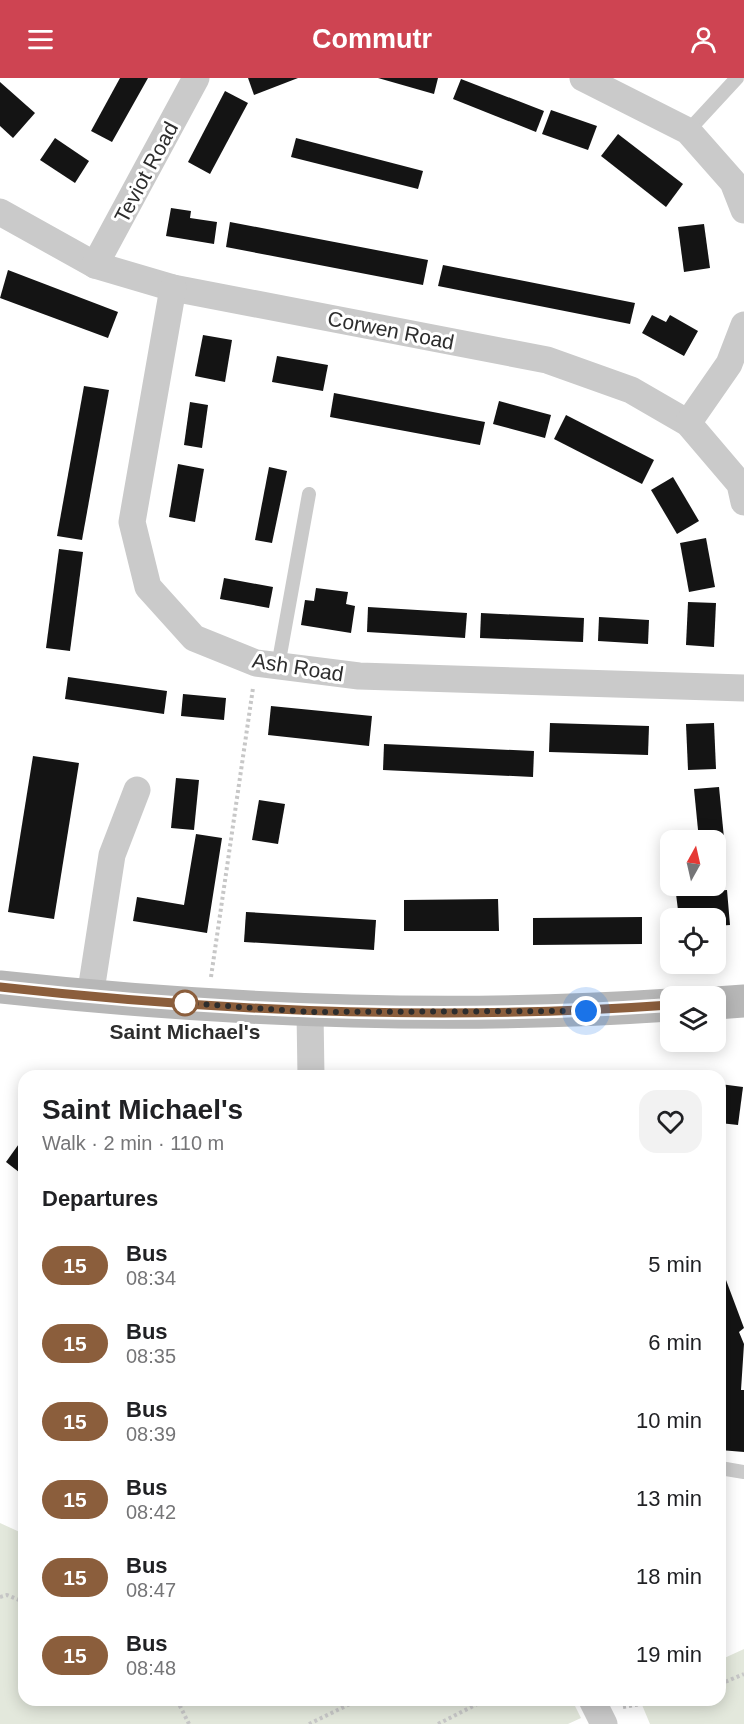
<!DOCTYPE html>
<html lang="en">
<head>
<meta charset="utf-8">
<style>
  :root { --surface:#fff; --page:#f2f2f2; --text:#202124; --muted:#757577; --accent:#ce4452 }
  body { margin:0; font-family:Helvetica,sans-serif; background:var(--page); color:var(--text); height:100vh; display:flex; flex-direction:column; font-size:22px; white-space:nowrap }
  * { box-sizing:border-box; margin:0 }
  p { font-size:20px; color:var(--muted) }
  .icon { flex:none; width:33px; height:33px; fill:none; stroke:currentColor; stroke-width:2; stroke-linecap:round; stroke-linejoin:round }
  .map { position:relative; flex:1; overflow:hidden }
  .details { position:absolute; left:18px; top:992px; width:708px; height:636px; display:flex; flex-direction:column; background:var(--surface); border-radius:18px; box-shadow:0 3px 15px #0003 }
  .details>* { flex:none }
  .badge { padding:0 12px; border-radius:20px; font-size:21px; line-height:39px }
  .needle { width:39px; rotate:8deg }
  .tools { position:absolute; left:660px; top:752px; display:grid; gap:12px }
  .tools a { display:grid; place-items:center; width:66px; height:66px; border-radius:12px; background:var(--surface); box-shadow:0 3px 15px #0003; font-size:30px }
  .you { position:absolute; width:30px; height:30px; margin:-15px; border:4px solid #fff; border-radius:50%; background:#1a73e8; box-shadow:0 0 0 9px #1a73e833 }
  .map>.badge { position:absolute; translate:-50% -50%; box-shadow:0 0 0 3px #fff }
  h2 { padding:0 24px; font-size:22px; line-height:54px }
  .round { display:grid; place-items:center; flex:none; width:63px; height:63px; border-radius:18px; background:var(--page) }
  .overview { display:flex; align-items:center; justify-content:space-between; height:102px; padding:0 24px }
  h1 { font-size:28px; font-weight:800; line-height:45px }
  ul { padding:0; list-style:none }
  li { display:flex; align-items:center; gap:18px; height:78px; padding:0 24px }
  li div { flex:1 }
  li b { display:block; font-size:22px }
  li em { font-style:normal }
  li .badge { min-width:66px; font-weight:700; text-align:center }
  header { display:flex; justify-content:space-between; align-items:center; height:78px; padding:0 24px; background:var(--accent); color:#fff; font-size:27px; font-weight:800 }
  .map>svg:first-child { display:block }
  .green { fill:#e3e8dc }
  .building { fill:#141414 }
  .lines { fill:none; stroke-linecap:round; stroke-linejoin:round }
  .path { stroke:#c7c7c7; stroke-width:4; stroke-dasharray:3 3; stroke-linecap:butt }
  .lane { stroke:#cacaca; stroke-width:14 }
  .street { stroke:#cacaca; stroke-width:27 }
  .secondary { stroke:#b7b7b7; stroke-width:33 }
  .line-casing { stroke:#fff; stroke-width:14 }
  .line { stroke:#8b5e3c; stroke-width:9 }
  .walk { stroke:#2d2d2d; stroke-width:6; stroke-dasharray:0 10.8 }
  .stop-dot { fill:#fff; stroke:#8b5e3c; stroke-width:3 }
  .labels { text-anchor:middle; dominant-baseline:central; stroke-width:6; stroke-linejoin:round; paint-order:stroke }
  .street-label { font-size:21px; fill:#2d2d2d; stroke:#fff }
  .stop-label { font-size:21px; font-weight:bold; fill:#2d2d2d; stroke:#fff }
</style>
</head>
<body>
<header><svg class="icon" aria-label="menu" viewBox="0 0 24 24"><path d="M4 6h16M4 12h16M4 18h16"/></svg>Commutr<svg class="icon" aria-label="person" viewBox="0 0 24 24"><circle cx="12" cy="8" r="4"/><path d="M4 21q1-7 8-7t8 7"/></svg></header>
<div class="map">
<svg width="744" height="1646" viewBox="0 0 744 1646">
  <rect width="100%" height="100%" fill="#fff"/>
  <g class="green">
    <path d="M0,1445L24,1456V1622H572L581,1640L568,1646H0Z"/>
    <path d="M744,1571V1646H650L640,1622H720V1582Z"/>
  </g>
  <g class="building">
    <path d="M120,0H148L112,64L91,53Z"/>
    <path d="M248,0H298L254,17Z"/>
    <path d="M378,0H438L434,16Z"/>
    <path d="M461,1L544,33L536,54L453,21Z"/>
    <path d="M0,4L35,35L13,60L0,48Z"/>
    <path d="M225,13L248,25L210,96L188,84Z"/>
    <path d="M551,32L597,48L588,72L542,56Z"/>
    <path d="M618,56L683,106L666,129L601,78Z"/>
    <path d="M55,60L89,83L75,105L40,82Z"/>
    <path d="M296,60L423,93L418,111L291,79Z"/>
    <path d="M171,130L191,133L190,140L217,144L214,166L166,158Z"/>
    <path d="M230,144L428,182L423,207L226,169Z"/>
    <path d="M704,146L710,190L684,194L678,149Z"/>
    <path d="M443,187L635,225L630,246L438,208Z"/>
    <path d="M8,192L118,234L108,260L0,220Z"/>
    <path d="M652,237L666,244L670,237L698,253L684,278L642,255Z"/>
    <path d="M203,257L232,262L225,304L195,298Z"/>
    <path d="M277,278L328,287L323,313L272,304Z"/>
    <path d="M84,308L109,312L82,462L57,458Z"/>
    <path d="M334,315L485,344L480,367L330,339Z"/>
    <path d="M499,323L551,337L545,360L493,346Z"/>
    <path d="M190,324L208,327L202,370L184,367Z"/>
    <path d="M566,337L654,382L642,406L554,361Z"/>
    <path d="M178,386L204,391L195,444L169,439Z"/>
    <path d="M269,389L287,393L272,465L255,462Z"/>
    <path d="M673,399L699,443L677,456L651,412Z"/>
    <path d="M706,460L715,509L689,514L680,465Z"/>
    <path d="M59,471L83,474L70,573L46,570Z"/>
    <path d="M224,500L273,509L269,530L220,521Z"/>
    <path d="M316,510L348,514L346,526L355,528L351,555L301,547L305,522L314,523Z"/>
    <path d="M688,524L716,525L714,569L686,567Z"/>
    <path d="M368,529L467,535L465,560L367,554Z"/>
    <path d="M481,535L584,540L583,564L480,560Z"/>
    <path d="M599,539L649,542L648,566L598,563Z"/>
    <path d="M68,599L167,613L164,636L65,621Z"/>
    <path d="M183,616L226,620L224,642L181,638Z"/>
    <path d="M271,628L372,638L369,668L268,657Z"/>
    <path d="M550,645L649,648L648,677L549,674Z"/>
    <path d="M714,645L716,691L688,692L686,646Z"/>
    <path d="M384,666L534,673L533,699L383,692Z"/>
    <path d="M33,678L79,685L54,841L8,834Z"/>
    <path d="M176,700L199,702L194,752L171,750Z"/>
    <path d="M719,709L724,760L699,762L694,711Z"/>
    <path d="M259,722L285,726L278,766L252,762Z"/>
    <path d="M196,756L222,760L207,855L133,843L137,819L184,827Z"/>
    <path d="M727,812L730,847L716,848V840H679L676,816Z"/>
    <path d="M498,821L499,853H404V822Z"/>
    <path d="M246,834L376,842L374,872L244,864Z"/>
    <path d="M642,839V866L533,867V840Z"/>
    <path d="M720,1006L743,1009L738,1047L720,1045Z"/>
    <path d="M21,1063L24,1066V1098L6,1084Z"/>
    <path d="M720,1186L744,1250L739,1254L744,1266L741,1312H744V1374L720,1372Z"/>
  </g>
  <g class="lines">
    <g class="path">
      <path d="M211,899L253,610"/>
      <path d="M0,1519L7,1517L24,1524"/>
      <path d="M720,1606L744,1596"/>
      <path d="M177,1622L189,1646"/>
      <path d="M623,1629L666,1622"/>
      <path d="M309,1646L358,1622"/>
      <path d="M438,1646L485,1622"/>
    </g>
    <g class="lane">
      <path d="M688,53L737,0"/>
      <path d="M278,588L309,416"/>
      <path d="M720,1390L744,1394"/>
    </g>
    <g class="street">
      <path d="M583,0L688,53L733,104L744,132"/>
      <path d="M0,134L95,187L173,210L547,282L631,312L688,345L740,406L744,424"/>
      <path d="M95,187L196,0"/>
      <path d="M173,210L132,444L148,509L194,560L256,585L359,598L744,610"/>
      <path d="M688,345L729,286L744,247"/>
      <path d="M90,919L112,777L137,712"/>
      <path d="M310,934L311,998"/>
      <path d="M592,1622L604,1646"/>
    </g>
    <g class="secondary">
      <path d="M0,909C223,933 447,942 670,927"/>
      <path d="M716,925L744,923"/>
    </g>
  </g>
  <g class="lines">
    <g class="line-casing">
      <path id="line" d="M0,909C222,934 447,943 670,927"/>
    </g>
    <use href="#line" class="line"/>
    <path class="walk" d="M185,925L310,934L586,933"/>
  </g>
  <circle class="stop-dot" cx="185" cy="925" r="12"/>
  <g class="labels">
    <g class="street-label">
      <text transform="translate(146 94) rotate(-62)">Teviot Road</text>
      <text transform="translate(391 252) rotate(11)">Corwen Road</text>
      <text transform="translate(298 589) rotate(9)">Ash Road</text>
    </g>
    <g class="stop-label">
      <text x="185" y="953">Saint Michael's</text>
    </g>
  </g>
</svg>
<div class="tools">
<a><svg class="needle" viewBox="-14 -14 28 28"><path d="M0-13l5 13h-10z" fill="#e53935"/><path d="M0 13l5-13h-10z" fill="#757577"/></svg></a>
<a><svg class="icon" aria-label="locate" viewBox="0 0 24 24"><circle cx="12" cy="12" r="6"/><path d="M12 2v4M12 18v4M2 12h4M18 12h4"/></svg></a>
<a><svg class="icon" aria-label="layers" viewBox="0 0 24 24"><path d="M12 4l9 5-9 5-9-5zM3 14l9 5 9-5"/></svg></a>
</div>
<div class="you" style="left:586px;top:933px"></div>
<section class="details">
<div class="overview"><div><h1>Saint Michael's</h1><p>Walk · 2 min · 110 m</p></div><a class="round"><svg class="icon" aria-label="heart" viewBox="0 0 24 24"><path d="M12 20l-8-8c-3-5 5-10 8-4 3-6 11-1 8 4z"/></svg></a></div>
<h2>Departures</h2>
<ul>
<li><span class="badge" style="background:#8b5e3c;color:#fff">15</span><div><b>Bus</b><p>08:34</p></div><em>5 min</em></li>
<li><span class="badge" style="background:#8b5e3c;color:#fff">15</span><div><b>Bus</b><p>08:35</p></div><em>6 min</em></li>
<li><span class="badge" style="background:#8b5e3c;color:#fff">15</span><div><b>Bus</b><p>08:39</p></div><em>10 min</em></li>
<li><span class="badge" style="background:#8b5e3c;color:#fff">15</span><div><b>Bus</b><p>08:42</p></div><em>13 min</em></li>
<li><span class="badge" style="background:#8b5e3c;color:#fff">15</span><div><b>Bus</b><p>08:47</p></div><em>18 min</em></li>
<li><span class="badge" style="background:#8b5e3c;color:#fff">15</span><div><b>Bus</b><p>08:48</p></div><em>19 min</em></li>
</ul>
</section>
</div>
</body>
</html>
